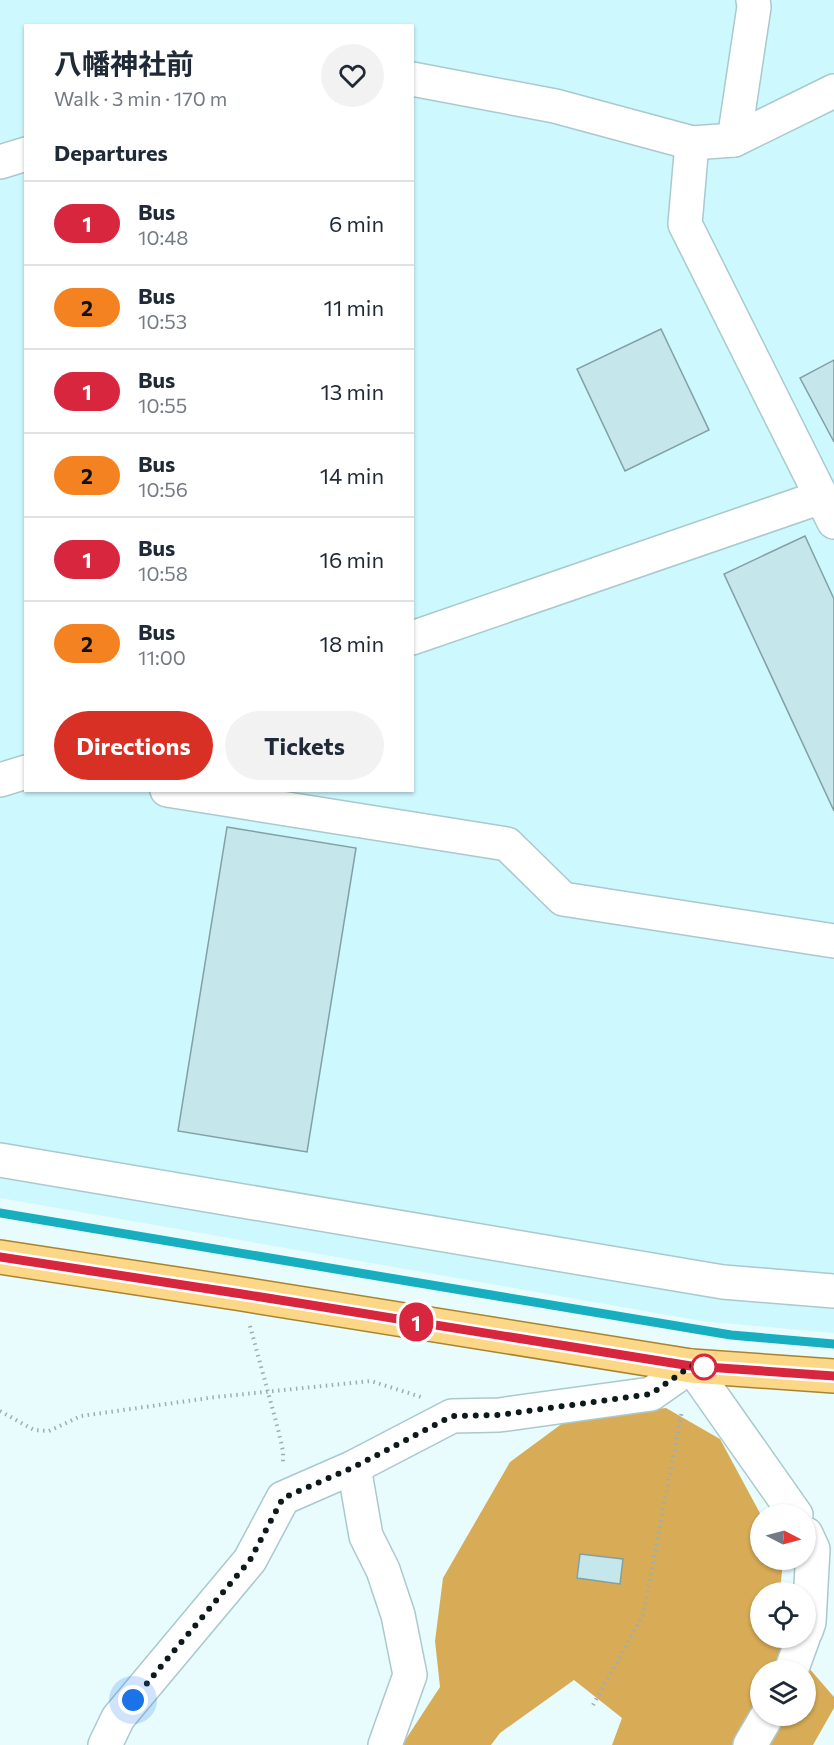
<!DOCTYPE html>
<html lang="en">
<head>
<meta charset="utf-8">
<style>
  :root { --surface:#fff; --page:#f2f2f3; --text:#1f2937; --muted:#747a83; --line:#e0e1e3; --accent:#d93025 }
  body { margin:0; font-family:Commissioner,"Noto Sans JP",sans-serif; background:var(--page); color:var(--text); height:100vh; display:flex; flex-direction:column; font-size:22px; white-space:nowrap }
  * { box-sizing:border-box; margin:0 }
  p { font-size:20px; color:var(--muted) }
  .icon { flex:none; width:33px; height:33px; fill:none; stroke:currentColor; stroke-width:2; stroke-linecap:round; stroke-linejoin:round }
  .map { position:relative; flex:1; overflow:hidden }
  .panel { position:absolute; left:24px; top:24px; width:390px; height:768px; display:flex; flex-direction:column; background:var(--surface); border-radius:0px; box-shadow:0 2px 4px #0004 }
  .panel>* { flex:none }
  .badge { padding:0 12px; border-radius:20px; font-size:21px; line-height:39px }
  .needle { width:39px; rotate:96deg }
  .buttons { position:absolute; left:750px; top:1504px; display:grid; gap:12px }
  .buttons a { display:grid; place-items:center; width:66px; height:66px; border-radius:50%; background:var(--surface); box-shadow:0 2px 4px #0004; font-size:30px }
  .you { position:absolute; width:30px; height:30px; margin:-15px; border:4px solid #fff; border-radius:50%; background:#1a73e8; box-shadow:0 0 0 9px #1a73e833 }
  .map>.badge { position:absolute; translate:-50% -50%; box-shadow:0 0 0 3px #fff }
  h2 { padding:0 30px; font-size:22px; line-height:54px }
  .round { display:grid; place-items:center; flex:none; width:63px; height:63px; border-radius:32px; background:var(--page) }
  .headline { display:flex; align-items:center; justify-content:space-between; height:102px; padding:0 30px }
  h1 { font-size:28px; font-weight:700; line-height:45px }
  .cta { display:flex; gap:12px; margin-top:auto; padding:12px 30px }
  .cta a { flex:1; height:69px; border-radius:36px; background:var(--accent); color:#fff; font-size:24px; font-weight:700; line-height:69px; text-align:center }
  .cta a+a { background:var(--page); color:var(--text) }
  ul { padding:0; list-style:none }
  li { display:flex; align-items:center; gap:18px; height:84px; padding:0 30px; border-top:2px solid var(--line) }
  li div { flex:1 }
  li b { display:block; font-size:22px }
  li em { font-style:normal }
  li .badge { min-width:66px; font-weight:700; text-align:center }
  .map>svg:first-child { display:block }
  .built { fill:#cdf8fe; fill-rule:evenodd }
  .forest { fill:#d8ac57; fill-rule:evenodd }
  .lines { fill:none; stroke-linecap:round; stroke-linejoin:round }
  .stream { stroke:#17afbf; stroke-width:9 }
  .building { fill:#c5e6ea; stroke:#81a0a4; stroke-width:1.5 }
  .minor-casing { stroke:#a9c9cd; stroke-width:36 }
  .major-casing { stroke:#a8842e; stroke-width:36 }
  .path { stroke:#9daeaf; stroke-width:4; stroke-dasharray:1.5 4.5; stroke-linecap:butt }
  .minor { stroke:#fff; stroke-width:33 }
  .major { stroke:#fdd788; stroke-width:33 }
  .line-casing { stroke:#fff; stroke-width:14 }
  .line { stroke:#d7263d; stroke-width:9 }
  .walk { stroke:#0d191a; stroke-width:6; stroke-dasharray:0 10.8 }
  .stop-dot { fill:#fff; stroke:#d7263d; stroke-width:3 }
</style>
</head>
<body>
<div class="map">
<svg width="834" height="1745" viewBox="0 0 834 1745">
  <rect width="100%" height="100%" fill="#e8fcfe"/>
  <path class="built" d="M0,0H834V1333L702,1321L0,1198ZM26,26H412V790H26Z"/>
  <path class="forest" d="M666,1408L720,1439L761,1515L760,1560H783L780,1593H760V1638H783L834,1697V1708L813,1745H612L622,1718L574,1680L500,1733L491,1745H402L440,1687L435,1641L443,1578L510,1462L571,1417ZM760,1671H806V1716H760Z"/>
  <g class="lines">
    <path class="stream" d="M0,1213L731,1335L834,1344"/>
  </g>
  <g class="building">
    <path d="M661,329L709,430L625,471L577,369Z"/>
    <path d="M834,360V442L800,378Z"/>
    <path d="M805,536L834,599V811L724,574Z"/>
    <path d="M227,827L356,848L307,1152L178,1131Z"/>
    <path d="M580,1554L623,1559L620,1584L577,1578Z"/>
  </g>
  <g class="lines">
    <g class="minor-casing">
      <g id="minor">
        <path d="M412,79L555,106L692,143L734,140L834,91"/>
        <path d="M734,140L754,7L753,0"/>
        <path d="M692,143L685,224L834,522"/>
        <path d="M0,162L26,154"/>
        <path d="M412,638L821,497"/>
        <path d="M0,780L26,772"/>
        <path d="M167,790L507,844L563,899L834,941"/>
        <path d="M0,1160L723,1282L834,1291"/>
        <path d="M354,1467L366,1536L383,1570L398,1615L410,1675L385,1745"/>
        <path d="M806,1534L813,1549L809,1622L806,1631"/>
        <path d="M791,1671L803,1638"/>
        <path d="M105,1745L118,1718L250,1560L283,1498L354,1467L452,1416L499,1415L651,1394L691,1366L796,1515"/>
        <path d="M750,1745L767,1716"/>
      </g>
    </g>
    <g class="major-casing">
      <path id="major" d="M0,1257L242,1294L691,1366L834,1376"/>
    </g>
    <g class="path">
      <path d="M250,1326L278,1429L283,1451V1464"/>
      <path d="M0,1411L34,1430L49,1431L81,1416L216,1397L371,1381L421,1397"/>
      <path d="M593,1705L643,1615L682,1411"/>
    </g>
    <use href="#minor" class="minor"/>
    <use href="#major" class="major"/>
  </g>
  <g class="lines">
    <g class="line-casing">
      <path id="line" d="M0,1257L242,1294L691,1366L834,1376"/>
    </g>
    <use href="#line" class="line"/>
    <path class="walk" d="M133,1700L250,1560L283,1498L354,1467L452,1416L499,1415L651,1394L691,1366L715,1368L704,1367"/>
  </g>
  <circle class="stop-dot" cx="704" cy="1367" r="12"/>
</svg>
<div class="buttons">
<a><svg class="needle" viewBox="-14 -14 28 28"><path d="M0-13l5 13h-10z" fill="#e53935"/><path d="M0 13l5-13h-10z" fill="#747a83"/></svg></a>
<a><svg class="icon" aria-label="locate" viewBox="0 0 24 24"><circle cx="12" cy="12" r="6"/><path d="M12 2v4M12 18v4M2 12h4M18 12h4"/></svg></a>
<a><svg class="icon" aria-label="layers" viewBox="0 0 24 24"><path d="M12 4l9 5-9 5-9-5zM3 14l9 5 9-5"/></svg></a>
</div>
<div class="you" style="left:133px;top:1700px"></div>
<b class="badge" style="left:416px;top:1322px;background:#d7263d;color:#fff">1</b>
<section class="panel">
<div class="headline"><div><h1>八幡神社前</h1><p>Walk · 3 min · 170 m</p></div><a class="round"><svg class="icon" aria-label="heart" viewBox="0 0 24 24"><path d="M12 20l-8-8c-3-5 5-10 8-4 3-6 11-1 8 4z"/></svg></a></div>
<h2>Departures</h2>
<ul>
<li><span class="badge" style="background:#d7263d;color:#fff">1</span><div><b>Bus</b><p>10:48</p></div><em>6 min</em></li>
<li><span class="badge" style="background:#f58220;color:#111">2</span><div><b>Bus</b><p>10:53</p></div><em>11 min</em></li>
<li><span class="badge" style="background:#d7263d;color:#fff">1</span><div><b>Bus</b><p>10:55</p></div><em>13 min</em></li>
<li><span class="badge" style="background:#f58220;color:#111">2</span><div><b>Bus</b><p>10:56</p></div><em>14 min</em></li>
<li><span class="badge" style="background:#d7263d;color:#fff">1</span><div><b>Bus</b><p>10:58</p></div><em>16 min</em></li>
<li><span class="badge" style="background:#f58220;color:#111">2</span><div><b>Bus</b><p>11:00</p></div><em>18 min</em></li>
</ul>
<div class="cta"><a>Directions</a><a>Tickets</a></div>
</section>
</div>
</body>
</html>
